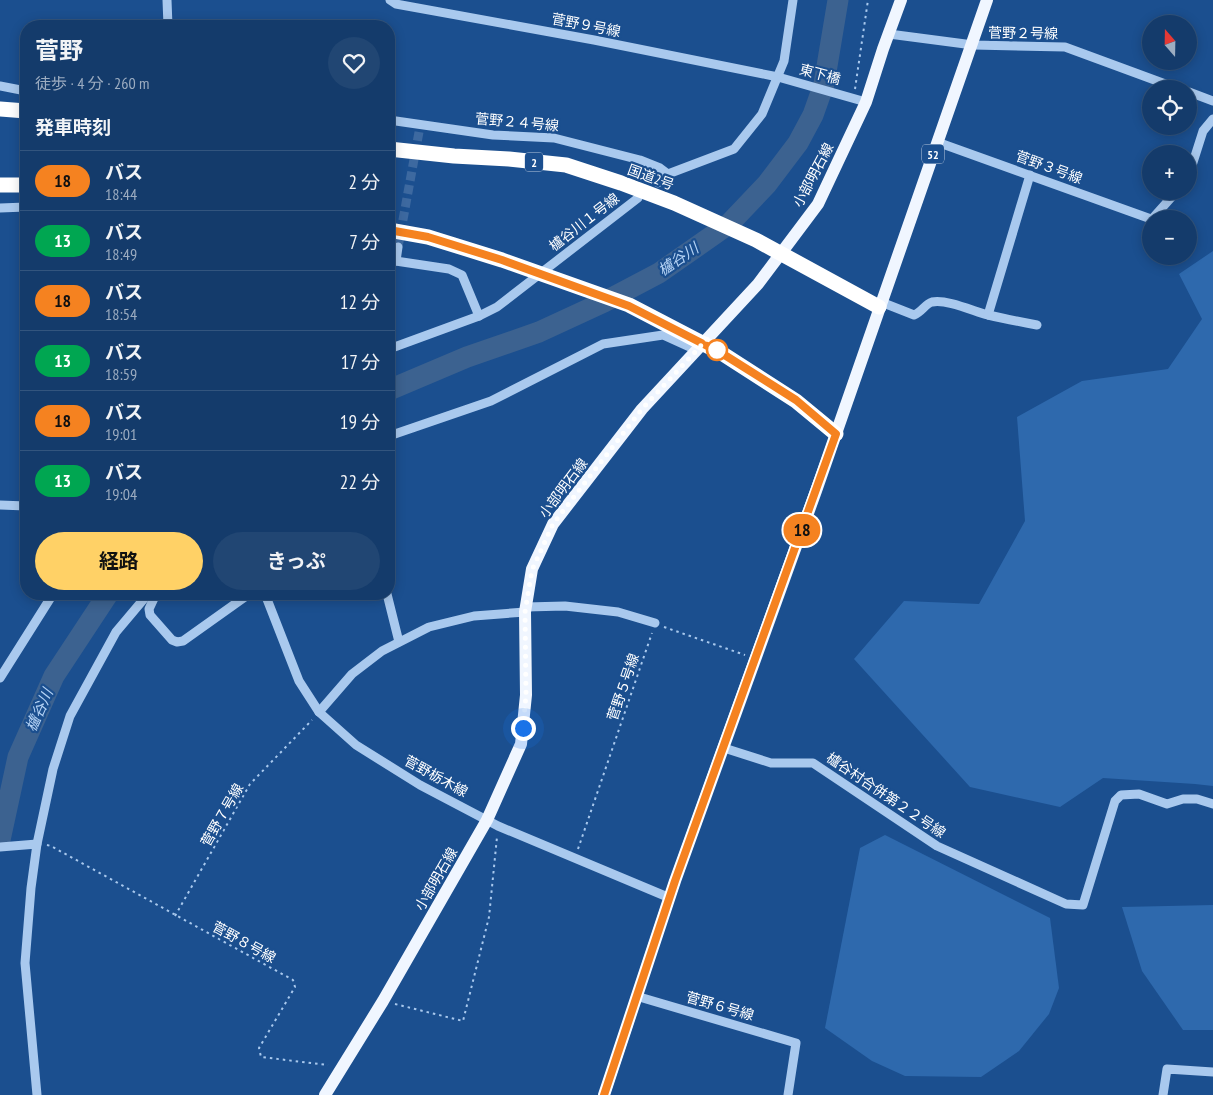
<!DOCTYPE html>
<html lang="ja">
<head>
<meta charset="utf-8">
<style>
  :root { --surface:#143b6b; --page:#214673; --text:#f1f3f6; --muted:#9dadc1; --line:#33557e; --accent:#ffd166 }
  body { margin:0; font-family:"PT Sans Narrow","Noto Sans JP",sans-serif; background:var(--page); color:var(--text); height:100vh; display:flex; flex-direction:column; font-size:19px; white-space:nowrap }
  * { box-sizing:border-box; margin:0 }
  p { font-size:16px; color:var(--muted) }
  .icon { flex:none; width:28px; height:28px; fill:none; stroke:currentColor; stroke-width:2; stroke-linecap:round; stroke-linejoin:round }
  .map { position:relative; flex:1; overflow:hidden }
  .panel { position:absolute; left:20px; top:20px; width:375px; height:580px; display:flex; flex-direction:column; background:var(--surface); border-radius:20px; box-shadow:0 2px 12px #0003,0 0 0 1px var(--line) }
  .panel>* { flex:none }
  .badge { padding:0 10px; border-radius:16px; font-size:18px; line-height:32px }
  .needle { width:32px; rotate:340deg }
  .buttons { position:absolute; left:1142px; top:15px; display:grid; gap:10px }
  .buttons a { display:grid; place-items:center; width:55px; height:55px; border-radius:50%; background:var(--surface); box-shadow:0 2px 12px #0003,0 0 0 1px var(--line); font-size:25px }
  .you { position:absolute; width:25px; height:25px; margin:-12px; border:4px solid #fff; border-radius:50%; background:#1a73e8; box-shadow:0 0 0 8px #1a73e833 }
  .map>.badge { position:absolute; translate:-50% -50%; box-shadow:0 0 0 2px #fff }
  h2 { padding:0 15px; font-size:19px; line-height:45px }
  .round { display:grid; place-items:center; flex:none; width:52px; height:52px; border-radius:26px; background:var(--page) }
  .overview { display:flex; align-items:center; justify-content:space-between; height:85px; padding:0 15px }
  h1 { font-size:24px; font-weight:700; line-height:38px }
  .cta { display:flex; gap:10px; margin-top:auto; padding:10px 15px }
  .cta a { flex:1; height:58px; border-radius:30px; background:var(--accent); color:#111; font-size:20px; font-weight:700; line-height:58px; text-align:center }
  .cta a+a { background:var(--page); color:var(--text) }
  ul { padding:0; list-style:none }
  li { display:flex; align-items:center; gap:15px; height:60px; padding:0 15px; border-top:1px solid var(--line) }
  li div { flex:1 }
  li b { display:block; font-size:19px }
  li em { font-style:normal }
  li .badge { min-width:55px; font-weight:700; text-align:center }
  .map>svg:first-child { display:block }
  .green { fill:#2e69ad }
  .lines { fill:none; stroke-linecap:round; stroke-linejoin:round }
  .river { stroke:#3c6290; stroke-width:21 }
  .minor-tunnel { stroke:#3d69a0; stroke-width:9; stroke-dasharray:9 4.5; stroke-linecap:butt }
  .path { stroke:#a9c9ee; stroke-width:2; stroke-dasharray:2.5 4; stroke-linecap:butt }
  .minor { stroke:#a9c9ee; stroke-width:9 }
  .major { stroke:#f0f6ff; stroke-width:12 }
  .highway { stroke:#fff; stroke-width:15 }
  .line-casing { stroke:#fff; stroke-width:11 }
  .line { stroke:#f58220; stroke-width:8 }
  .walk { stroke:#fff; stroke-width:5; stroke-dasharray:0 9 }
  .stop-dot { fill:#fff; stroke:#f58220; stroke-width:2.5 }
  .labels { text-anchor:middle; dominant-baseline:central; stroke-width:4.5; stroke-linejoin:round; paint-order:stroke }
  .shield { fill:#1b4f8f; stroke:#bbcadd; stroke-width:1 }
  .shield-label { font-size:12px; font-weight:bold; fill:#fff }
  .street-label { font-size:14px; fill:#fff; stroke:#1b4f8f }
  .water-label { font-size:15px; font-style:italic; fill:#b5d3f5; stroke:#1b4f8f }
</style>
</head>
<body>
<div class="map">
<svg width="1213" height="1095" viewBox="0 0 1213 1095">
  <rect width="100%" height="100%" fill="#1b4f8f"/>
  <g class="green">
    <path d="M1213,251V786L1195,784L1103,778L1060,807L970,787L854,659L904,601L979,604L1025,521L1017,417L1082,381L1168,369L1202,319L1179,274Z"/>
    <path d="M885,835L1050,918L1059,988L1049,1014L1019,1051L981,1077L905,1076L872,1061L825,1028L860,848Z"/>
    <path d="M1213,905V1030H1183L1142,971L1122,907Z"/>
  </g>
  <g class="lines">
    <g class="river">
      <path d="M389,390L467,357L539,332L604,302L659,273L729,224L767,184L798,143L813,115L824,84L838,0"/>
      <path d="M0,840L18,757L54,676L108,594"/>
    </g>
    <path class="minor-tunnel" d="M398,247L419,132"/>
    <g class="path">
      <path d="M855,89L868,0"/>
      <path d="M664,627L745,655"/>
      <path d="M47,845L51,846L293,980L295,987L259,1048L261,1057L328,1065"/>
      <path d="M578,849L652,633"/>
      <path d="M175,916L250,784L312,720"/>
      <path d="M395,1004L463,1021L489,917L497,837"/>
    </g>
    <g class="minor">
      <path d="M167,0L168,26"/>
      <path d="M390,0L396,4L594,40L778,77L866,102"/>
      <path d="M889,34L973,45L1065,47L1179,89"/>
      <path d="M0,86L26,91"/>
      <path d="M1189,92L1213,101"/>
      <path d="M389,120L493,135L554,138L640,160L660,168L668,174"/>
      <path d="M937,142L1151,219"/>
      <path d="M1189,175L1203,131L1213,119"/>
      <path d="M658,183L668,174L734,149L762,114L784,61L793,0"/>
      <path d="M0,208L26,207"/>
      <path d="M1152,219L1177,191"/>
      <path d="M389,260L449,269L462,275L479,316"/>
      <path d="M396,261L398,247"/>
      <path d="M881,302L914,315C922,312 925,304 932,302C947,299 973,311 988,315C1005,319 1021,322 1037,325"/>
      <path d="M988,315L1030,175"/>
      <path d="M389,349L479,316L497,307L638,198"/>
      <path d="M389,436L491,401L603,344L663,335L696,350"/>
      <path d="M0,505L26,506"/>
      <path d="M389,522L390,536L389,547"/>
      <path d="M156,594L149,609L150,615L172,640L177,642L183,641L249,594"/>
      <path d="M265,594L299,681L319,712L356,745L420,785L498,826L670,898"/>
      <path d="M387,594L399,642"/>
      <path d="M526,607L565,606L618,612L655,623"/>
      <path d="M0,678L53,594"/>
      <path d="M319,712L352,674L382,651L429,627L474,616L525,612"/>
      <path d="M724,748L771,763H813L937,846L1066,904L1083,905L1115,801L1121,795L1139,794L1167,804L1183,799H1197L1213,804"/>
      <path d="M0,847L37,844"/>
      <path d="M636,996L796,1043L788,1095"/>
      <path d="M37,1095L25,963L31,888L37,844L53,769L70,716L116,632L148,594"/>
      <path d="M1163,1095L1167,1069L1213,1072"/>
    </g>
    <g class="major">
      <path d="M325,1095L383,1001L487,820L521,744L526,695L525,612L532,569L553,524L642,409L758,284L818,204L866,102L883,49L901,0"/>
      <path d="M604,1095L675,881L816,491L987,0"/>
    </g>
    <g class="highway">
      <path d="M0,109L26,111"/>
      <path d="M389,149L454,156L509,159L566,165L621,183L674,203L756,240L879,307"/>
      <path d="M0,185H26"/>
      <path d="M389,230L428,237L502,260L629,305L723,354L796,401L836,434"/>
    </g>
  </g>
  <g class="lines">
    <g class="line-casing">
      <path id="line" d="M389,230L428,237L502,260L629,306L723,354L796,400L836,434L675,881L604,1095"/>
    </g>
    <use href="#line" class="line"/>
    <path class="walk" d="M523,728L526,695L525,612L532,570L553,524L642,409L708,338L717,350"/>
  </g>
  <circle class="stop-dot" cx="717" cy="350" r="10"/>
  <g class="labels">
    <g class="shield">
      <rect x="922" y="144.5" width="22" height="19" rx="4"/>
      <rect x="525" y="152.5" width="18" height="19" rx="4"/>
    </g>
    <g class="shield-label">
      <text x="933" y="154">52</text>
      <text x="534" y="162">2</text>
    </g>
    <g class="street-label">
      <text transform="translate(586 25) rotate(11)">菅野９号線</text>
      <text transform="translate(1023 33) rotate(1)">菅野２号線</text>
      <text transform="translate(820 74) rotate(15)">東下橋</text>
      <text transform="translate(517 122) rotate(5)">菅野２４号線</text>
      <text transform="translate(1049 167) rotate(20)">菅野３号線</text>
      <text transform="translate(813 175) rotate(-62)">小部明石線</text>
      <text transform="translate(651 177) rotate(20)">国道2号</text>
      <text transform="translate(584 222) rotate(-38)">櫨谷川１号線</text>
      <text transform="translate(563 488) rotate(-53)">小部明石線</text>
      <text transform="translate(623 687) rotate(-71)">菅野５号線</text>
      <text transform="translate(436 776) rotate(29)">菅野栃木線</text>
      <text transform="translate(886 795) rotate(34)">櫨谷村合併第２２号線</text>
      <text transform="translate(222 815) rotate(-60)">菅野７号線</text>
      <text transform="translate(436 879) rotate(-60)">小部明石線</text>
      <text transform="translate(244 942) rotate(29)">菅野８号線</text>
      <text transform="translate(720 1006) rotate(16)">菅野６号線</text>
    </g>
    <g class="water-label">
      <text transform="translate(678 259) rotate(-34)">櫨谷川</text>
      <text transform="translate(39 710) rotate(-66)">櫨谷川</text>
    </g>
  </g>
</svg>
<div class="buttons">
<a><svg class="needle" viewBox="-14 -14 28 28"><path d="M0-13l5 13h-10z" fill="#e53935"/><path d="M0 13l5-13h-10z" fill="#9dadc1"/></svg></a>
<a><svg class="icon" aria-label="locate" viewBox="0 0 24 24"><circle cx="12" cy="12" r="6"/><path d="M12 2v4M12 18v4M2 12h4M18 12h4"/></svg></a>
<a>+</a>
<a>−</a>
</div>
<div class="you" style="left:523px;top:728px"></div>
<b class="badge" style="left:802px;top:530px;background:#f58220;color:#111">18</b>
<section class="panel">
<div class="overview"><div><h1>菅野</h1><p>徒歩 · 4 分 · 260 m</p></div><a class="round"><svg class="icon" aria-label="heart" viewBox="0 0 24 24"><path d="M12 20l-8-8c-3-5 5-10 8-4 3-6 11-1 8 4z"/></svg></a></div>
<h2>発車時刻</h2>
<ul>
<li><span class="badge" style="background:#f58220;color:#111">18</span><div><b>バス</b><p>18:44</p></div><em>2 分</em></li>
<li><span class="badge" style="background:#00a651;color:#fff">13</span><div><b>バス</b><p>18:49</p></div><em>7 分</em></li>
<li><span class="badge" style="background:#f58220;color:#111">18</span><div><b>バス</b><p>18:54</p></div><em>12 分</em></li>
<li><span class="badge" style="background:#00a651;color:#fff">13</span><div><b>バス</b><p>18:59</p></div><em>17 分</em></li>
<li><span class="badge" style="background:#f58220;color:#111">18</span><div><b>バス</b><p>19:01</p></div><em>19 分</em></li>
<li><span class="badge" style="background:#00a651;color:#fff">13</span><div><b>バス</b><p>19:04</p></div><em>22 分</em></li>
</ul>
<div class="cta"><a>経路</a><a>きっぷ</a></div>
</section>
</div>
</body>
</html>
